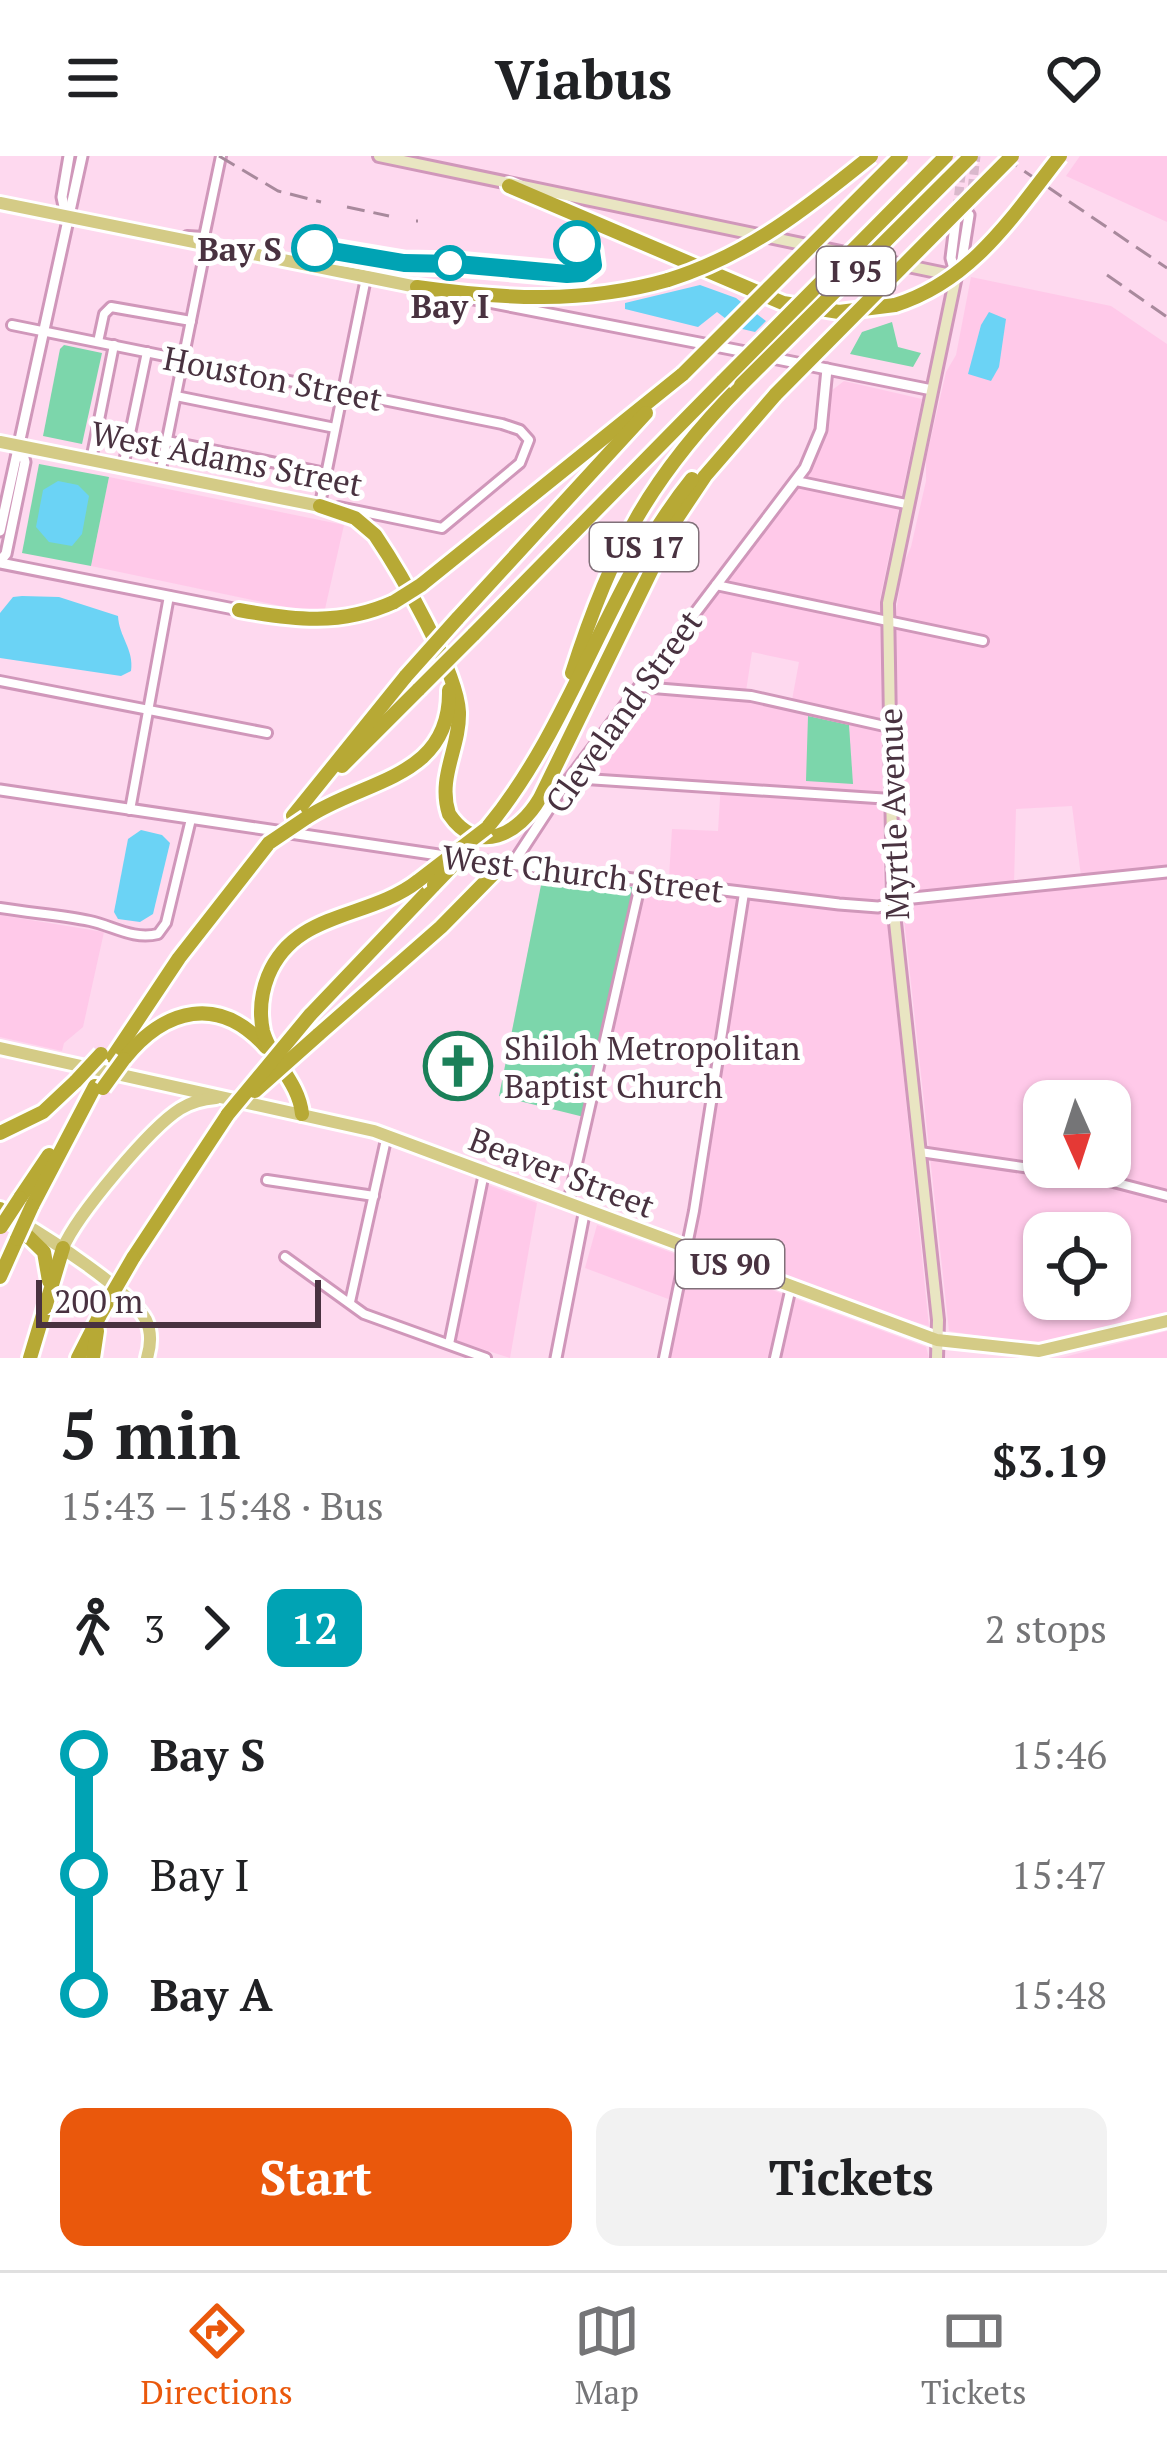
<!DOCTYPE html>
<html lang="en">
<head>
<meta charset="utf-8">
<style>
  :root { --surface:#fff; --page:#f2f2f2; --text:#202124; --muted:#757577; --line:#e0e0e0; --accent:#ea580c }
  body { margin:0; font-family:"PT Serif",serif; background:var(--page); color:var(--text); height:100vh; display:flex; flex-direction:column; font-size:45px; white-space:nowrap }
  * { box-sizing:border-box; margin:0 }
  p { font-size:39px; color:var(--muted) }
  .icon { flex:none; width:66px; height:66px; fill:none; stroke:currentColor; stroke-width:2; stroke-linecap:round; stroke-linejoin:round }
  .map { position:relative; height:1202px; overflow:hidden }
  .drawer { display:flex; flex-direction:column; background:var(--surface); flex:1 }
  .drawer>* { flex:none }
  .badge { padding:0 24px; border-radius:18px; font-size:42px; line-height:78px }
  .needle { width:78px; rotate:177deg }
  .fabs { position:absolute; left:1023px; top:924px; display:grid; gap:24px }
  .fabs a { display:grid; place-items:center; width:108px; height:108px; border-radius:24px; background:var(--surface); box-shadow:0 3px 9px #0004; font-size:60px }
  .scale { position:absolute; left:36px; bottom:30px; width:285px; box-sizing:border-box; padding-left:12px; border:6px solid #493240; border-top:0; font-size:33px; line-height:42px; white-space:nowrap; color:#493240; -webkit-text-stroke:9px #fff; paint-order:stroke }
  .map>.badge { position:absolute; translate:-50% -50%; box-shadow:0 0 0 6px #fff }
  .legs { display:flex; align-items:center; gap:18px; height:132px; padding:0 60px; font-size:39px }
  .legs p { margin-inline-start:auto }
  .summary { display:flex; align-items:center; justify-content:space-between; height:204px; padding:0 60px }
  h1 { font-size:66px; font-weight:700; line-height:90px }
  .button { display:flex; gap:24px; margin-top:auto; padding:24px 60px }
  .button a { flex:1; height:138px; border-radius:24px; background:var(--accent); color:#fff; font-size:48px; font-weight:700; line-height:138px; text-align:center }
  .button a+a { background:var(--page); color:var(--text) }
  ul { padding:0 60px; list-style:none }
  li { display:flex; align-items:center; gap:42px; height:120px; font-size:45px }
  li i { display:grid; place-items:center; width:18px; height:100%; margin:0 15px; background:currentColor }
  li i::after { content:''; width:30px; height:30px; margin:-15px; border:9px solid; border-radius:50%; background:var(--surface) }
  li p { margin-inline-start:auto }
  li:first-child i { background:linear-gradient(#0000 50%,currentColor 0) }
  li:last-child i { background:linear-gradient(currentColor 50%,#0000 0) }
  header { display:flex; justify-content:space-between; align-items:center; height:156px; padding:0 60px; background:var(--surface); font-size:54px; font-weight:700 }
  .menu { display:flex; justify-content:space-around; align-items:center; height:168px; border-top:3px solid var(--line); background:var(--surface); font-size:33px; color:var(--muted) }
  .menu a { display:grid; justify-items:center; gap:6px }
  .menu .on { color:var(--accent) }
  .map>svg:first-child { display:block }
  .built { fill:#ffc9e9; fill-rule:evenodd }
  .green { fill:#7cd6ab }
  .water { fill:#6bd3f5 }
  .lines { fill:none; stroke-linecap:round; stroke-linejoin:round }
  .tertiary-tunnel { stroke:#dab8cc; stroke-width:9; stroke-dasharray:9 4.5; stroke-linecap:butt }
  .minor-casing { stroke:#d097ba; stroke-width:14 }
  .tertiary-casing { stroke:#d097ba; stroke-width:15 }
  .secondary-casing { stroke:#d097ba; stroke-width:16 }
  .primary-casing { stroke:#fff; stroke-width:18 }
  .motorway-casing { stroke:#fff; stroke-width:20 }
  .minor { stroke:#fff; stroke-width:8 }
  .tertiary { stroke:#fff; stroke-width:9 }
  .secondary { stroke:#e9e5c2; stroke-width:10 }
  .primary { stroke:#d4cb86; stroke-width:12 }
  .motorway { stroke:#b7a935; stroke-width:14 }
  .rail { stroke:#a8899c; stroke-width:3; stroke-dasharray:18 9; stroke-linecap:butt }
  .motorway-bridge-casing { stroke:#fff; stroke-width:20; stroke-linecap:butt }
  .motorway-bridge { stroke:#b7a935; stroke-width:14 }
  .line-1-casing { stroke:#fff; stroke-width:27 }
  .line-1 { stroke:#00a3b4; stroke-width:18 }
  .stop-1-dot { fill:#fff; stroke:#00a3b4; stroke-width:6 }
  .labels { text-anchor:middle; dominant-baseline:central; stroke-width:10; stroke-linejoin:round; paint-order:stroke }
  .shield { fill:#fff; stroke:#807079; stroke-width:3 }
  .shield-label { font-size:30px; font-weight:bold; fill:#493240 }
  .stop-label { font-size:33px; font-weight:bold; fill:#493240; stroke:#fff; text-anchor:end }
  .street-label { font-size:33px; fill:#493240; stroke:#fff }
  .poi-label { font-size:33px; fill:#493240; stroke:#fff; text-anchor:start }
</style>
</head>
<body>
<header><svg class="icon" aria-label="menu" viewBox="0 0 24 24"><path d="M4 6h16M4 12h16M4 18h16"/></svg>Viabus<svg class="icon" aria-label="heart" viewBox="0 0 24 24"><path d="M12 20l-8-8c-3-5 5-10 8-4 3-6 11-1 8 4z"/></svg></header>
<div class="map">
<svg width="1167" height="1202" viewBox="0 0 1167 1202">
  <rect width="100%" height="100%" fill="#fed9ef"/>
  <g class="built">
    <path d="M1080,0H1167V66L1066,20Z"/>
    <path d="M971,121L1111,150L1167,188V710L1081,720L1072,650L1016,653L1014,727L912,737L902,729L896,457L903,409L911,391L926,325V303L946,216L956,199Z"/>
    <path d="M844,225L922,243L880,443L884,743H851L669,721L672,673L718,675L721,626L580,617L807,321L822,288L831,235ZM752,496L799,506L792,544L746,535Z"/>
    <path d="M109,321L344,369L325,453H295L91,410Z"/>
    <path d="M1167,721V1157L1045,1186L1023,1187L949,1175L903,754L912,749ZM1044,945H1110V1011H1044ZM1044,1077H1110V1143H1044Z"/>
    <path d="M635,731L887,759L929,1170L883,1157L685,1082L715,903L603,876Z"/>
    <path d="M0,759L104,776L83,871L64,887L62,895L0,881Z"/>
    <path d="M478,1025L537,1047L510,1202L445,1181Z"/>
    <path d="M597,1069L926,1191L929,1202H660L671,1144L585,1112Z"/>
    <path d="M1167,1175V1202H1057L1064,1201Z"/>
  </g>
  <g class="green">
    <path d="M892,166L898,191L921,197L913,211L850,198L862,176Z"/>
    <path d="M64,189L102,197L82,288L43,280L60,193Z"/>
    <path d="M39,308L109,321L91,410L22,397Z"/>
    <path d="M808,560L849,569L853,628L806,625Z"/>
    <path d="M542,724L635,731L584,961L499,940Z"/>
  </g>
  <g class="water">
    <path d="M700,129L736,142L766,165L755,176L738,172L717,156L698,171L625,153V147Z"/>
    <path d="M989,156L1006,163L999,211L991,225L968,218L981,169Z"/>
    <path d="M58,325L78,329L89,340L82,378L72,390L49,386L36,371L43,334Z"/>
    <path d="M22,440L59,441L118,460C119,481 134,493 131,515L121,520L0,502V457L13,441Z"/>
    <path d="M141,674L162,679L170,687L153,758L140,766L118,763L114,756L128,683Z"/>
  </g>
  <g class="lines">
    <g class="tertiary-tunnel">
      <path d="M957,53L962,11"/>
      <path d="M969,59L976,0"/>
    </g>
    <g class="minor-casing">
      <g id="minor">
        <path d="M187,80L204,81L221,0"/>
        <path d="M12,169L502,268L520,274L529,284L520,307L442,372L339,351"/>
        <path d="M98,186L104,158L111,151L191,165"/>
        <path d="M176,240L335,272"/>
        <path d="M167,285L326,317"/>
        <path d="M91,304L114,189"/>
        <path d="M123,311L147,196"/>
        <path d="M160,318L206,90"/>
        <path d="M796,325L906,348"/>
        <path d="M320,348L366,122"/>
        <path d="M716,429L983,485"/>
        <path d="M0,525L267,577"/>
        <path d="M641,531L751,540L889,571"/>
        <path d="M571,622L891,643"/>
        <path d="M130,654L169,440"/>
        <path d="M0,752C30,757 61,759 90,765C113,770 133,784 158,778L166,767L191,663"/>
        <path d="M920,996L1098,1022L1167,1040"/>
        <path d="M267,1024L374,1040"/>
        <path d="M568,1047L641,725"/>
        <path d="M285,1101L364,1158L486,1202"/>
        <path d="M350,1146L387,979"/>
        <path d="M449,1188L484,1017"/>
        <path d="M664,1202L694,1055L744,737"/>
        <path d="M775,1202L791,1131"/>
      </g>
    </g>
    <g class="tertiary-casing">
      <g id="tertiary">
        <path d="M66,60L62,41L69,0"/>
        <path d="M961,110L969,59"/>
        <path d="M956,120L951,102L957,54"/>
        <path d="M473,143L751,197"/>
        <path d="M767,201L932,234"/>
        <path d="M0,375L82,0"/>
        <path d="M0,405L6,398L25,306L21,290"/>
        <path d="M0,407L239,454"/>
        <path d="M0,634L452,701L839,748L878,751L913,742L1167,716"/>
        <path d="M512,709L561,634L805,312L821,274L827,213"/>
        <path d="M556,1202L585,1053"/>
      </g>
    </g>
    <g class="secondary-casing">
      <path id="secondary" d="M379,0L956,120L888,447L893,748L938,1164L937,1202"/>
    </g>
    <g class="primary-casing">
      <g id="primary">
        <path d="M0,47L417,131"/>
        <path d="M0,286L320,350"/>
        <path d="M0,892L374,975L937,1184L1039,1195L1167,1165"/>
        <path d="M16,1063C48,1082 129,1133 146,1164C152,1177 151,1189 147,1202"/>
        <path d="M63,1092C77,1059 150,972 180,953C191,946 203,943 216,942"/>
      </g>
    </g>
    <g class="motorway-casing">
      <g id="motorway">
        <path d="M509,30L783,147L839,156L895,149"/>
        <path d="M417,131C502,143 584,148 668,124"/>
        <path d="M320,350L355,362L375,379C400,416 457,514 459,556C460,592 437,621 449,658C478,701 519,678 540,642L677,362L705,320L776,238"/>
        <path d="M421,429L683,218"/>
        <path d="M239,454C294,464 341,470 394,446"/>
        <path d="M457,463L646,257"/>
        <path d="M473,479L723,225"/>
        <path d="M572,517C611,394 650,321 741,229"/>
        <path d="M342,610L419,533"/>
        <path d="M293,660L406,520"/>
        <path d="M306,662C364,623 451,623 449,534"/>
        <path d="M487,672C574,567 607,428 692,323"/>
        <path d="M310,859L434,729"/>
        <path d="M318,879L441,771L503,708"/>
        <path d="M113,901L179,802L269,687"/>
        <path d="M124,903C165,852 219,838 266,891"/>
        <path d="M302,958C299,926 271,905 263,875C259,856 261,838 268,820C295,754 368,764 418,725"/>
        <path d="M0,977L43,956L76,925"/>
        <path d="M20,1042L49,999"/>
        <path d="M32,1050L95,930"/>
        <path d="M0,1053L44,1096L49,1125"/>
        <path d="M133,1102L228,958"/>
        <path d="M0,1121L17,1083"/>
        <path d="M30,1202L63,1092"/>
        <path d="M78,1202L100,1159"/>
        <path d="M93,1202L97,1175"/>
      </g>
    </g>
    <use href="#minor" class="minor"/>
    <use href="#tertiary" class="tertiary"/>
    <use href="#secondary" class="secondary"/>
    <use href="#primary" class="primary"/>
    <use href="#motorway" class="motorway"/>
    <g class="rail">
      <path d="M219,0L278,35L321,46"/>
      <path d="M1002,0L1167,112"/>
      <path d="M347,51L389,60"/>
      <path d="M416,65H418"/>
      <path d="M1107,119L1167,161"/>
    </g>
    <g class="motorway-bridge-casing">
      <g id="motorway-bridge">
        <path d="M668,124C748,99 807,52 871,0"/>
        <path d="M895,149C972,125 1013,60 1060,0"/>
        <path d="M683,218L901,0"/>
        <path d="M723,225L946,0"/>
        <path d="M741,229L971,0"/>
        <path d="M776,238L1012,0"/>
        <path d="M394,446L421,429"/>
        <path d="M406,520L457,463"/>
        <path d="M419,533L473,479"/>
        <path d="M269,687L306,662"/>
        <path d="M418,725L487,672"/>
        <path d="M434,729L460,702"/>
        <path d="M76,925L101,898"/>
        <path d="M103,932L124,903"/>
        <path d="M255,935L318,879"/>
        <path d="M228,958L310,859"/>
        <path d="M1,1071L20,1042"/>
        <path d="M17,1083L32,1050"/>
        <path d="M100,1159L133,1102"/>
      </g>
    </g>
    <use href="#motorway-bridge" class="motorway-bridge"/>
  </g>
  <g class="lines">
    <g class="line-1-casing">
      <path id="line-1" d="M315,92L404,107L457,108L567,118L582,117L593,109L591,95L577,88"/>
    </g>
    <use href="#line-1" class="line-1"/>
  </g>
  <defs>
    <g id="church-ring" transform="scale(3.45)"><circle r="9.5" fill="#fff" stroke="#1b8059" stroke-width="1.5"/><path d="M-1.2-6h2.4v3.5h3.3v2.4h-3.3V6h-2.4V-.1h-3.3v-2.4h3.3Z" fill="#1b8059"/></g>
  </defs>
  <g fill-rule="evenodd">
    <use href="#church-ring" x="458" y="910"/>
  </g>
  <g class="stop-1-dot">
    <circle cx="577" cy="88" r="21"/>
    <circle cx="315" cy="92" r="21"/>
    <circle cx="450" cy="107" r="15"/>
  </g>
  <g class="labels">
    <g class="shield">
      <rect x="817" y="91" width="78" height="48" rx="9"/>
      <rect x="590" y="367" width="108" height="48" rx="9"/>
      <rect x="676" y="1084" width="108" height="48" rx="9"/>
    </g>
    <g class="shield-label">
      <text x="856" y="115">I 95</text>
      <text x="644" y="391">US 17</text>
      <text x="730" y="1108">US 90</text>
    </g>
    <g class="stop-label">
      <text x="282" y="92">Bay S</text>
      <text x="450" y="149" text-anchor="middle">Bay I</text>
    </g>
    <g class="street-label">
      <text transform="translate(273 222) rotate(11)">Houston Street</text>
      <text transform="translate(227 302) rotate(11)">West Adams Street</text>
      <text transform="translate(623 555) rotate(-54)">Cleveland Street</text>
      <text transform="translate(893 658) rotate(-92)">Myrtle Avenue</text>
      <text transform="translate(583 717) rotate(7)">West Church Street</text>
      <text transform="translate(562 1016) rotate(21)">Beaver Street</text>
    </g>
    <g class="poi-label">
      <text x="504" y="891">Shiloh Metropolitan<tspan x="504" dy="38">Baptist Church</tspan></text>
    </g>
  </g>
</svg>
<div class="fabs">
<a><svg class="needle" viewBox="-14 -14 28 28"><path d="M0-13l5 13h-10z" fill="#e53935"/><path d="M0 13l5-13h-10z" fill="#757577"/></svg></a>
<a><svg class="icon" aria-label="locate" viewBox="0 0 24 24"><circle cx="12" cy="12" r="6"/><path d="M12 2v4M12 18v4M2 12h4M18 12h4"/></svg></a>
</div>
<div class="scale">200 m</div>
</div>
<section class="drawer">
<div class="summary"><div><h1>5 min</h1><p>15:43 – 15:48 · Bus</p></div><b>$3.19</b></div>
<div class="legs"><svg class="icon" aria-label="walk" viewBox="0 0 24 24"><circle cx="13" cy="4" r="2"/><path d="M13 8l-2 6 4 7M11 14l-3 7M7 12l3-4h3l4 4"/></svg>3<svg class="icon" aria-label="forward" viewBox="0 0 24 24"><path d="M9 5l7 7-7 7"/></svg><b class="badge" style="background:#00a3b4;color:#fff">12</b><p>2 stops</p></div>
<ul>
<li><i style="color:#00a3b4"></i><b>Bay S</b><p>15:46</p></li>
<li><i style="color:#00a3b4"></i><span>Bay I</span><p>15:47</p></li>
<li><i style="color:#00a3b4"></i><b>Bay A</b><p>15:48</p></li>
</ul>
<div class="button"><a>Start</a><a>Tickets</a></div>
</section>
<nav class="menu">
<a class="on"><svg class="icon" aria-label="directions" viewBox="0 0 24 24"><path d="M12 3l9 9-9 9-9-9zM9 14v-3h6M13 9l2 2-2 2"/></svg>Directions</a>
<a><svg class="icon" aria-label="map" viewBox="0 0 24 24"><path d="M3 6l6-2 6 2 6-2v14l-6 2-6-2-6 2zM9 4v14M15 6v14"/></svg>Map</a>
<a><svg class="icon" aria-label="tickets" viewBox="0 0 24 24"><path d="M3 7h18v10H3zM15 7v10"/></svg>Tickets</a>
</nav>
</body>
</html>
